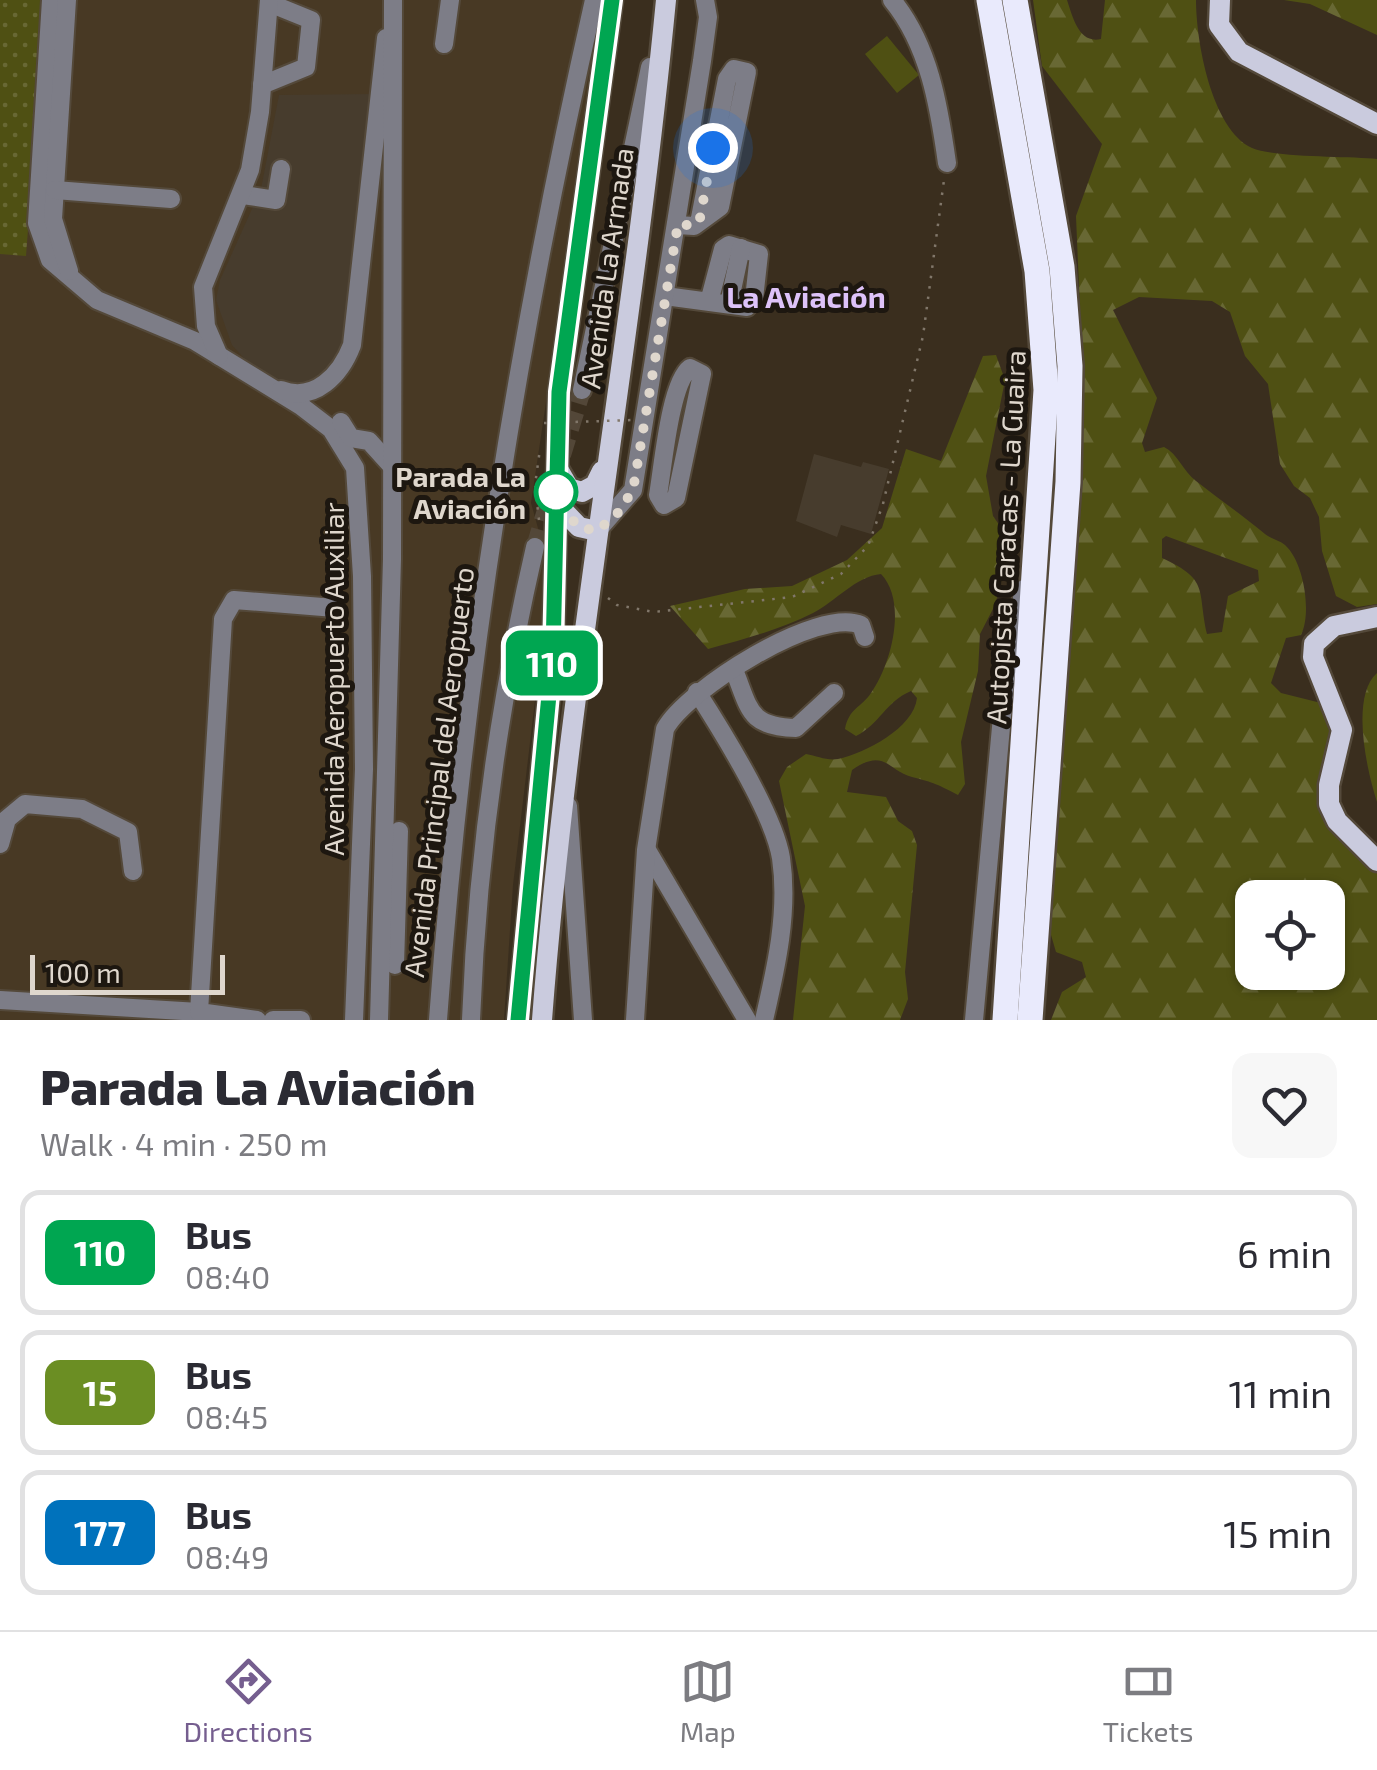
<!DOCTYPE html>
<html lang="en">
<head>
<meta charset="utf-8">
<style>
  :root { --surface:#fff; --page:#f7f7f7; --text:#2b2b33; --muted:#7c7c81; --line:#e1e1e2; --accent:#755e8f }
  body { margin:0; font-family:"Exo 2",sans-serif; background:var(--page); color:var(--text); height:100vh; display:flex; flex-direction:column; font-size:38px; white-space:nowrap }
  * { box-sizing:border-box; margin:0 }
  p { font-size:32px; color:var(--muted) }
  .icon { flex:none; width:55px; height:55px; fill:none; stroke:currentColor; stroke-width:2; stroke-linecap:round; stroke-linejoin:round }
  .map { position:relative; height:1020px; overflow:hidden }
  .drawer { display:flex; flex-direction:column; background:var(--surface); flex:1 }
  .drawer>* { flex:none }
  .badge { padding:0 20px; border-radius:15px; font-size:35px; line-height:65px }
  .tools { position:absolute; left:1235px; top:880px; display:grid; gap:20px }
  .tools a { display:grid; place-items:center; width:110px; height:110px; border-radius:20px; background:var(--surface); box-shadow:0 2px 8px #0004; font-size:50px }
  .scale { position:absolute; left:30px; bottom:25px; width:195px; box-sizing:border-box; padding-left:10px; border:5px solid #dfd7cd; border-top:0; font-size:28px; line-height:35px; white-space:nowrap; color:#dfd7cd; -webkit-text-stroke:8px #1d1710; paint-order:stroke }
  .you { position:absolute; width:50px; height:50px; margin:-25px; border:8px solid #fff; border-radius:50%; background:#1a73e8; box-shadow:0 0 0 15px #1a73e833 }
  .map>.badge { position:absolute; translate:-50% -50%; box-shadow:0 0 0 5px #fff }
  .round { display:grid; place-items:center; flex:none; width:105px; height:105px; border-radius:20px; background:var(--page) }
  .overview { display:flex; align-items:center; justify-content:space-between; height:170px; padding:0 40px }
  h1 { font-size:48px; font-weight:800; line-height:75px }
  ul { padding:0; list-style:none }
  li { display:flex; align-items:center; gap:30px; height:125px; margin:0 20px 15px; padding:0 20px; border:5px solid var(--line); border-radius:20px }
  li div { flex:1 }
  li b { display:block; font-size:38px }
  li em { font-style:normal }
  li .badge { min-width:110px; font-weight:700; text-align:center }
  .menu { display:flex; justify-content:space-around; align-items:center; height:140px; border-top:2px solid var(--line); background:var(--surface); font-size:28px; color:var(--muted) }
  .menu a { display:grid; justify-items:center; gap:5px }
  .menu .selected { color:var(--accent) }
  .map>svg:first-child { display:block }
  .built { fill:#483924 }
  .education { fill:#473c2d }
  .grass { fill:url(#grass-dots) }
  .forest { fill:url(#forest-firs); fill-rule:evenodd }
  .garden { fill:#4f5013 }
  .lines { fill:none; stroke-linecap:round; stroke-linejoin:round }
  .minor-tunnel { stroke:#534738; stroke-width:18; stroke-dasharray:18 9; stroke-linecap:butt }
  .minor-casing { stroke:#54493a; stroke-width:22 }
  .major-casing { stroke:#54493a; stroke-width:25 }
  .highway-casing { stroke:#54493a; stroke-width:30 }
  .path { stroke:#81776a; stroke-width:2.5; stroke-dasharray:2.5 8; stroke-linecap:butt }
  .minor { stroke:#7d7d87; stroke-width:18 }
  .major { stroke:#cacbde; stroke-width:20 }
  .highway { stroke:#e9eafc; stroke-width:25 }
  .path-bridge { stroke:#81776a; stroke-width:2.5; stroke-dasharray:2.5 8; stroke-linecap:butt }
  .line-casing { stroke:#fff; stroke-width:22 }
  .line { stroke:#00a651; stroke-width:15 }
  .walk { stroke:#dfd7cd; stroke-width:10; stroke-dasharray:0 18 }
  .stop-dot { fill:#fff; stroke:#00a651; stroke-width:5 }
  .labels { text-anchor:middle; dominant-baseline:central; stroke-width:10; stroke-linejoin:round; paint-order:stroke }
  .street-label { font-size:28px; fill:#dfd7cd; stroke:#1d1710 }
  .stop-label { font-size:28px; font-weight:bold; fill:#dfd7cd; stroke:#1d1710; text-anchor:end }
  .neighbourhood-label { font-size:30px; font-weight:bold; fill:#ddc2f9; stroke:#1d1710 }
</style>
</head>
<body>
<div class="map">
<svg width="1377" height="1020" viewBox="0 0 1377 1020">
  <defs>
    <pattern id="grass-dots" width="8" height="8" patternUnits="userSpaceOnUse" patternTransform="scale(2.5)"><rect width="8" height="8" fill="#4f5013"/><path d="M2 2h.1M6 6h.1" fill="none" stroke="#686834" stroke-width="1.8" stroke-linecap="round"/></pattern>
    <pattern id="forest-firs" width="22" height="20" patternUnits="userSpaceOnUse" patternTransform="scale(2.5)"><rect width="22" height="20" fill="#4f5013"/><path d="M5 1l3.5 6h-7zM16 11l3.5 6h-7z" fill="#686834"/></pattern>
  </defs>
  <rect width="100%" height="100%" fill="#3a2e1e"/>
  <path class="built" d="M0,0H606L531,503L543,546L542,642L513,885L504,1020H0Z"/>
  <g class="education">
    <path d="M373,94L344,353L325,376L307,384L274,379L250,365L232,345L216,300L220,280L261,189L279,95Z"/>
    <path d="M814,454L861,467L863,462L889,469L871,534L841,525L837,537L796,521Z"/>
  </g>
  <path class="grass" d="M0,0H45L26,256L0,254Z"/>
  <g class="forest">
    <path d="M1033,0H1067C1073,18 1079,44 1101,39L1105,0H1196C1196,40 1211,129 1252,148C1275,158 1348,156 1377,159V604L1357,607L1336,596L1322,551L1319,517L1310,498L1294,486L1280,464L1268,384L1245,356L1230,312L1212,301L1139,297L1113,310L1157,398L1142,443L1145,452L1164,447C1178,454 1183,471 1196,481C1219,499 1242,515 1265,534C1271,539 1279,540 1285,545C1304,562 1312,613 1301,635L1286,638L1271,683L1281,693L1321,703L1339,722L1324,798L1377,869V1020H1051L1062,992L1086,977L1082,962L1056,952L1049,928L1084,405L1076,216L1102,144L1042,66ZM1166,536L1258,570L1259,581L1228,596L1222,632L1207,634C1197,590 1210,580 1162,558V539ZM1252,898H1328V972H1252Z"/>
    <path d="M1284,0H1377V35L1310,4Z"/>
    <path d="M996,355L1005,380L986,476L993,516L1002,529L1008,556L995,605L980,634L978,671L961,742L965,784L958,795C937,784 935,783 912,777C888,771 885,747 852,770L847,792L886,797L898,821L912,831L917,845L905,972L908,999L900,1020H793L805,906L779,781L787,767L806,754C817,756 827,761 838,759C865,753 914,728 917,698L911,691C885,702 880,724 856,736L845,729C849,708 861,708 871,693C891,665 908,602 881,574C856,576 835,602 813,613C779,630 744,639 708,649L670,606L745,589L792,586L847,560L882,528L906,449L941,461L983,356Z"/>
    <path d="M1377,673V802C1367,771 1350,697 1377,673Z"/>
  </g>
  <path class="garden" d="M887,36L919,75L897,93L865,54Z"/>
  <g class="lines">
    <g class="minor-tunnel">
      <path d="M562,455L582,390"/>
      <path d="M535,547L552,490"/>
    </g>
    <g class="minor-casing">
      <g id="minor">
        <path d="M51,0L37,223L50,260L97,300L195,341L301,406L331,429L355,468L362,576L364,769L354,1020"/>
        <path d="M67,0L53,219L69,271"/>
        <path d="M892,0C929,45 939,106 947,163"/>
        <path d="M444,44L450,0"/>
        <path d="M262,85L306,67L311,20L269,3"/>
        <path d="M55,190L171,199"/>
        <path d="M243,195L276,200L281,169"/>
        <path d="M677,225L694,226L720,207L747,72L734,69L727,79L700,218"/>
        <path d="M665,296L747,307L754,299L759,254L729,245L723,249L709,302"/>
        <path d="M729,304L741,248"/>
        <path d="M219,356L206,326L203,287L250,170L260,112L269,0"/>
        <path d="M690,368L702,374L676,498L664,505L658,495C663,467 670,383 690,368Z"/>
        <path d="M281,390C315,403 341,374 352,345L386,38"/>
        <path d="M582,390L650,67"/>
        <path d="M341,422L351,438L369,441L397,472"/>
        <path d="M597,531L633,490L702,61L708,17L705,0"/>
        <path d="M734,670C750,709 748,727 796,728L834,693"/>
        <path d="M697,692C722,731 774,815 781,858C789,912 776,968 764,1020"/>
        <path d="M568,806L583,1020"/>
        <path d="M0,844L7,819L25,804L82,809L128,832L133,871"/>
        <path d="M647,850L747,1020"/>
        <path d="M395,965L399,831"/>
        <path d="M0,1000L199,1012"/>
        <path d="M257,1020L199,1012L223,619L234,600L335,608"/>
        <path d="M273,1020H301"/>
        <path d="M379,1020L392,559L393,0"/>
        <path d="M438,1020C463,677 518,335 594,0"/>
        <path d="M471,1020C477,860 499,703 535,547"/>
        <path d="M635,1020L646,850L665,729C686,690 818,606 861,625L865,637"/>
        <path d="M974,1020L1006,673L1024,589"/>
      </g>
    </g>
    <g class="major-casing">
      <g id="major">
        <path d="M1220,0L1219,25L1239,52L1377,124"/>
        <path d="M558,469L569,488L582,492L595,485L602,471"/>
        <path d="M556,503L579,527L597,531"/>
        <path d="M1377,617L1334,626L1314,644L1313,657L1342,730L1329,785V804L1337,821L1377,861"/>
        <path d="M518,1020L553,653L559,392L612,0"/>
        <path d="M542,1020C568,678 633,341 666,0"/>
      </g>
    </g>
    <g class="highway-casing">
      <g id="highway">
        <path d="M989,0L1037,271L1046,390L1005,1020"/>
        <path d="M1015,0L1062,267L1070,366L1068,482L1030,1020"/>
      </g>
    </g>
    <g class="path">
      <path d="M539,520L535,485L540,449"/>
      <path d="M608,598L617,605L654,612L792,597L841,574L868,546L883,504L923,336L944,180"/>
    </g>
    <use href="#minor" class="minor"/>
    <use href="#major" class="major"/>
    <use href="#highway" class="highway"/>
    <path class="path-bridge" d="M544,423L632,420"/>
  </g>
  <g class="lines">
    <g class="line-casing">
      <path id="line" d="M518,1020L553,653L559,392L612,0"/>
    </g>
    <use href="#line" class="line"/>
    <path class="walk" d="M556,492V502L579,527L597,531L617,514L633,490L678,224L694,226L700,218L713,148"/>
  </g>
  <circle class="stop-dot" cx="556" cy="492" r="20"/>
  <g class="labels">
    <g class="street-label">
      <text transform="translate(606 268) rotate(-82)">Avenida La Armada</text>
      <text transform="translate(1005 537) rotate(-87)">Autopista Caracas - La Guaira</text>
      <text transform="translate(333 679) rotate(-90)">Avenida Aeropuerto Auxiliar</text>
      <text transform="translate(438 772) rotate(-83)">Avenida Principal del Aeropuerto</text>
    </g>
    <g class="stop-label">
      <text x="526" y="476">Parada La<tspan x="526" dy="32">Aviación</tspan></text>
    </g>
    <g class="neighbourhood-label">
      <text x="806" y="296">La Aviación</text>
    </g>
  </g>
</svg>
<div class="tools">
<a><svg class="icon" aria-label="locate" viewBox="0 0 24 24"><circle cx="12" cy="12" r="6"/><path d="M12 2v4M12 18v4M2 12h4M18 12h4"/></svg></a>
</div>
<div class="scale">100 m</div>
<div class="you" style="left:713px;top:148px"></div>
<b class="badge" style="left:552px;top:663px;background:#00a651;color:#fff">110</b>
</div>
<section class="drawer">
<div class="overview"><div><h1>Parada La Aviación</h1><p>Walk · 4 min · 250 m</p></div><a class="round"><svg class="icon" aria-label="heart" viewBox="0 0 24 24"><path d="M12 20l-8-8c-3-5 5-10 8-4 3-6 11-1 8 4z"/></svg></a></div>
<ul>
<li><span class="badge" style="background:#00a651;color:#fff">110</span><div><b>Bus</b><p>08:40</p></div><em>6 min</em></li>
<li><span class="badge" style="background:#6b8e23;color:#fff">15</span><div><b>Bus</b><p>08:45</p></div><em>11 min</em></li>
<li><span class="badge" style="background:#0072bc;color:#fff">177</span><div><b>Bus</b><p>08:49</p></div><em>15 min</em></li>
</ul>
</section>
<nav class="menu">
<a class="selected"><svg class="icon" aria-label="directions" viewBox="0 0 24 24"><path d="M12 3l9 9-9 9-9-9zM9 14v-3h6M13 9l2 2-2 2"/></svg>Directions</a>
<a><svg class="icon" aria-label="map" viewBox="0 0 24 24"><path d="M3 6l6-2 6 2 6-2v14l-6 2-6-2-6 2zM9 4v14M15 6v14"/></svg>Map</a>
<a><svg class="icon" aria-label="tickets" viewBox="0 0 24 24"><path d="M3 7h18v10H3zM15 7v10"/></svg>Tickets</a>
</nav>
</body>
</html>
